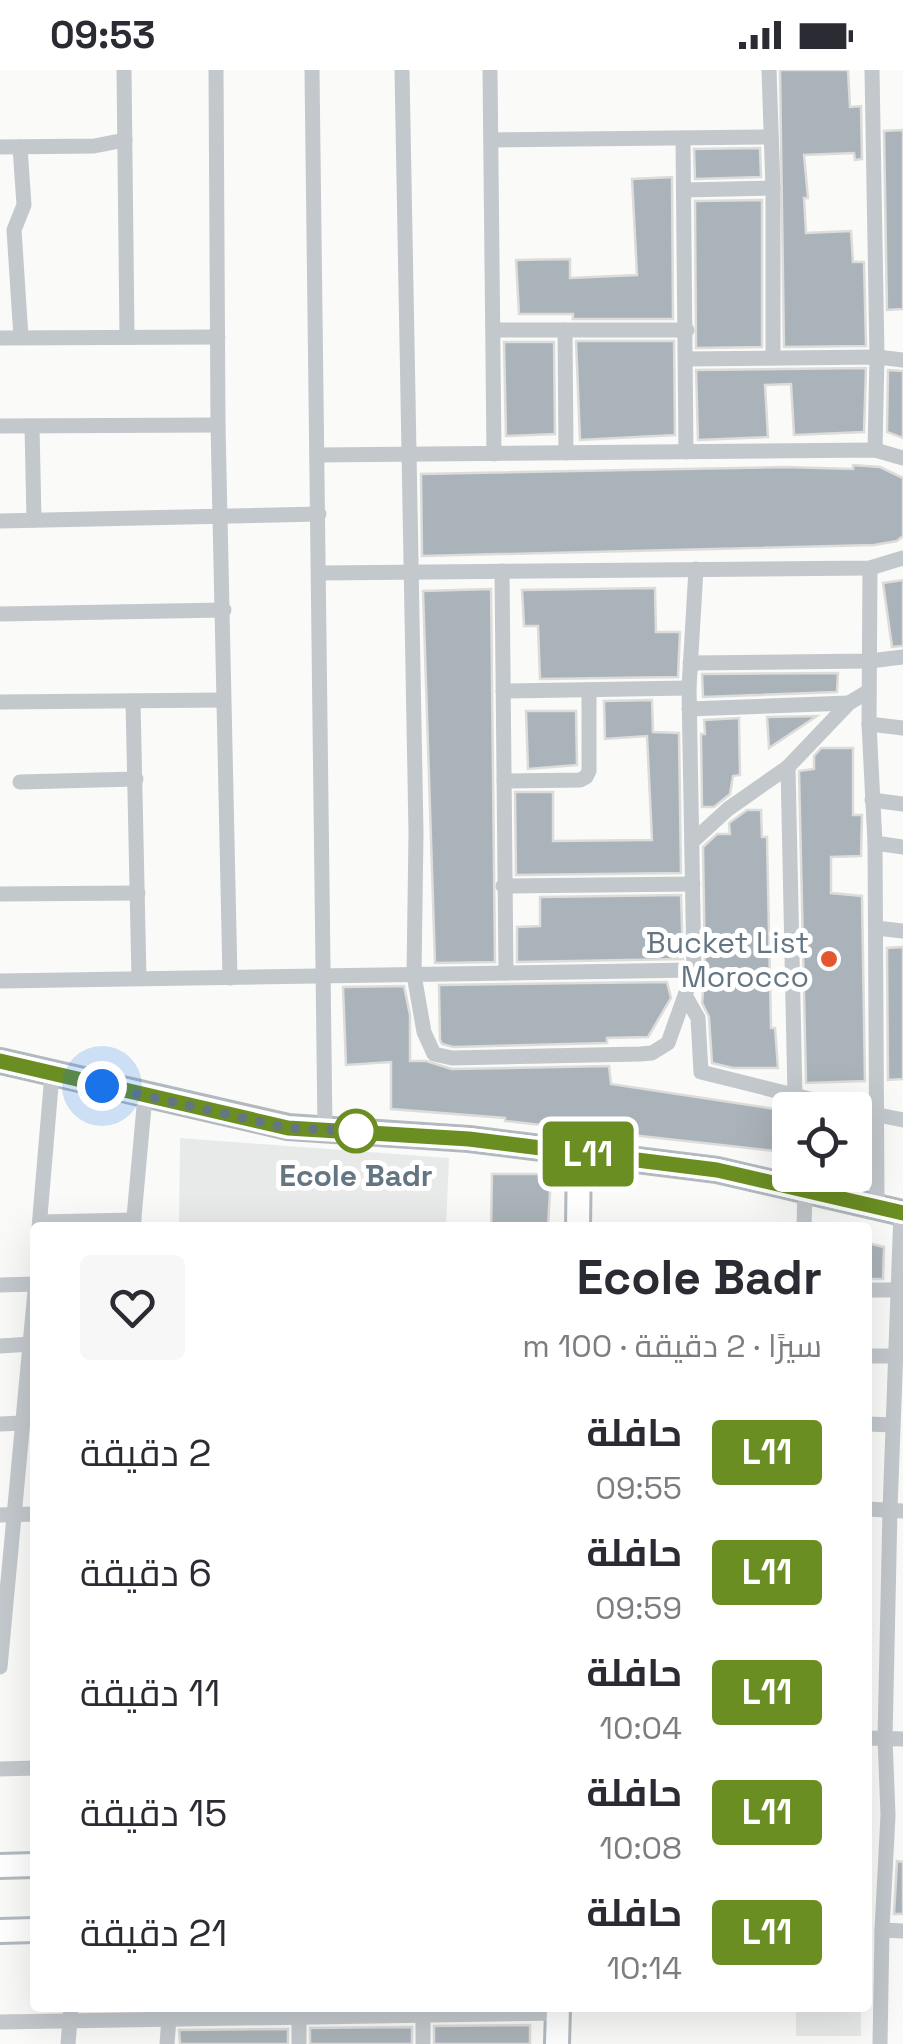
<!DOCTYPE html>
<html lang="ar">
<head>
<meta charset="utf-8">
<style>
  :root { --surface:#fff; --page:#f7f7f7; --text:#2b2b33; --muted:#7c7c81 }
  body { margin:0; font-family:"Space Grotesk",Cairo,sans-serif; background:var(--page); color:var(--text); direction:rtl; height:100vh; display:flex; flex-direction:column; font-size:38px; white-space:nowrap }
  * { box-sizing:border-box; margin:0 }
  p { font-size:32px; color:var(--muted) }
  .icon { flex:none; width:55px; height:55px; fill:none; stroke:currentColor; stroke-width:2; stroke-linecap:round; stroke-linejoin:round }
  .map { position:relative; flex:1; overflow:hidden; direction:ltr }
  .side { position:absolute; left:30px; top:1152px; width:842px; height:790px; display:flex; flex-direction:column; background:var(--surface); border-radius:10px; box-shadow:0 10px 40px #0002; direction:rtl }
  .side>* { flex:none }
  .badge { padding:0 20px; border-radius:8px; font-size:35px; line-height:65px }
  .tools { position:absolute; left:772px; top:1022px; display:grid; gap:20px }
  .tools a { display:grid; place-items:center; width:100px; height:100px; border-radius:10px; background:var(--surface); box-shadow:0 10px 40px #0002; font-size:50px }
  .you { position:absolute; width:50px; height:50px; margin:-25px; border:8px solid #fff; border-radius:50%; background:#1a73e8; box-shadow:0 0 0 15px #1a73e833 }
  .map>.badge { position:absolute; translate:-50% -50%; box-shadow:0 0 0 5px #fff }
  .round { display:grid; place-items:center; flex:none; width:105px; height:105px; border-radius:10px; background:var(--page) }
  .overview { display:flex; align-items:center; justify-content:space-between; height:170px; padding:0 50px }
  h1 { font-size:48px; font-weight:800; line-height:75px }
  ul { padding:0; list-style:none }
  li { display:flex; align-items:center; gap:30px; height:120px; padding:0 50px }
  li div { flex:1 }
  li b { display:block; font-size:38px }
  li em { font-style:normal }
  li .badge { min-width:110px; font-weight:700; text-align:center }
  .status { display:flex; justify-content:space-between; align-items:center; height:70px; padding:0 50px; background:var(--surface); direction:ltr }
  .status svg { height:28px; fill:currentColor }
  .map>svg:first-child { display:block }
  .built { fill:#e8e9e9 }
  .building { fill:#aab3b9; stroke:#dcdcda; stroke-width:2.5 }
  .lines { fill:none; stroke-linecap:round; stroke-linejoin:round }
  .secondary-casing { stroke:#b3babf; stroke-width:28 }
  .street { stroke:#c3c8cc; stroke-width:15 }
  .secondary { stroke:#fff; stroke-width:22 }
  .line-casing { stroke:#fff; stroke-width:22 }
  .line { stroke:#6b8e23; stroke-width:15 }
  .walk { stroke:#657683; stroke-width:10; stroke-dasharray:0 18 }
  .poi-dot { fill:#e4572e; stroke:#fff; stroke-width:4 }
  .stop-dot { fill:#fff; stroke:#6b8e23; stroke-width:5 }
  .labels { text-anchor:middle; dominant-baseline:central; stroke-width:10; stroke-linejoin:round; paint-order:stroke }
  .poi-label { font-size:30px; fill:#657683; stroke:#fff; text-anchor:end }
  .stop-label { font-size:30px; font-weight:bold; fill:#657683; stroke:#fff }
</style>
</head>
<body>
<div class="status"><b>09:53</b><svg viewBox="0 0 49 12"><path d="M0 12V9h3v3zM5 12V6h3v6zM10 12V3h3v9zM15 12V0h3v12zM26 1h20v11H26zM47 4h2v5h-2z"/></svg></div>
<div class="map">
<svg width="903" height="1974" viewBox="0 0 903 1974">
  <rect width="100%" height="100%" fill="#fafaf8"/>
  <g class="built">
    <path d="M180,1068L449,1088L446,1157H179Z"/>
    <rect x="796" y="1938" width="65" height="28"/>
  </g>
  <g class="building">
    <path d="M780,0H848L850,37L861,36L862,89L855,90L854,83L804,85L808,128H804L806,163L851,161L853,192H864L866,276L784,277Z"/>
    <path d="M903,60V239L887,240L884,61Z"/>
    <path d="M760,78L761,107L695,109L694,79Z"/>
    <path d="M672,107L673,249H573V244H519L516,190L570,189V208L637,205L632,109Z"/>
    <path d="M762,130V277L696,278L695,131Z"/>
    <path d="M576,271H674L675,365L580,370Z"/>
    <path d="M504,272H554L555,364L506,366Z"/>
    <path d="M866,298L864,362L794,365L791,314L765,315L768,367L698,370L696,300Z"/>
    <path d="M888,300L903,301V368L887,362Z"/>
    <path d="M853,395L880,397L903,408V466L897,471L874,475L422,486L421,404L784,397L853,399Z"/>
    <path d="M903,510V576L892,577L883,513Z"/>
    <path d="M655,518L656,562H680L678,607L540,609L538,556H524L522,520Z"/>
    <path d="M491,519L495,892L435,893L423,521Z"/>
    <path d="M838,603L837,622L703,627L702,604Z"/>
    <path d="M652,630L653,662L679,663L681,803L516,805L515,722H553V771L652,770L647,666L605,669L604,631Z"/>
    <path d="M526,641H576L577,695L528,699Z"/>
    <path d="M817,646L769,678L767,647Z"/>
    <path d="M739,648L740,705L733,706L730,724L714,737H702L701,664H705L704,650Z"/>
    <path d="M821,678H853V745H862L861,786L831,787V823L862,826L865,1011L806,1013L799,701L814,699V686Z"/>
    <path d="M747,740H761L762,767H767L771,958H775L778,998H733L712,993L709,947L702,933L705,900L703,777L717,764H730L729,753Z"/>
    <path d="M681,825L683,889L517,892V857L540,856V827Z"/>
    <path d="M903,877V1009L888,1010L887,878Z"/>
    <path d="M667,912L671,928L648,967L607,968V973L453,977L442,974L440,970L439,915Z"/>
    <path d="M404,916L410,945V991H426L452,999L609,996L611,1014L788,1041L784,1082L505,1051V1048L391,1039V992L346,995L343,917Z"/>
    <path d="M492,1104H551L548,1157L491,1158Z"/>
    <path d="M868,1173L884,1177L883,1209H868Z"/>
    <path d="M897,1791L903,1792V1844H894Z"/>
    <path d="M530,1955V1974H434V1956Z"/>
    <path d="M412,1957V1974H310V1958Z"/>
    <path d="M288,1959V1974H180L179,1960Z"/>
  </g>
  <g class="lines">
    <g class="secondary-casing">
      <g id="secondary">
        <path d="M0,991L288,1057L469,1069L717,1100L903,1143"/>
        <path d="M578,1158L579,1082"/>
        <path d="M0,1796L35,1795"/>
        <path d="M0,1861L35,1860"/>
        <path d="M557,1974L558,1938"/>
      </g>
    </g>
    <g class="street">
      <path d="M124,0L127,266"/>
      <path d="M216,0L218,355L230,908"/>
      <path d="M312,0L325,1060"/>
      <path d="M402,0L416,763L414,905L424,962L434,984L452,988L640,984L652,983L668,973L694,900L689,618L696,499"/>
      <path d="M490,0L494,384"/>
      <path d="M769,0L773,118V288"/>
      <path d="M872,0L877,287L875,380"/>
      <path d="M683,69L686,382"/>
      <path d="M491,70L771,67"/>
      <path d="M0,77L94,76L125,70"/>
      <path d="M20,77L24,135L14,160L21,267"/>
      <path d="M685,120L773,118"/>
      <path d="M494,260H687"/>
      <path d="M565,260L566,383"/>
      <path d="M0,268L218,267"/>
      <path d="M686,289L877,287L903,290"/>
      <path d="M0,356L218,355"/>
      <path d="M32,356L34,450"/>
      <path d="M317,385L875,380L903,388"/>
      <path d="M0,451L319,444"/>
      <path d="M870,498L869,654L875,773L877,1135"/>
      <path d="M502,501L506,903"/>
      <path d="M320,503L870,498L903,488"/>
      <path d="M0,544L224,540"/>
      <path d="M690,593L870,591L903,587"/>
      <path d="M503,621L689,618"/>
      <path d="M133,631L139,908"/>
      <path d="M0,632L223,630"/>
      <path d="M689,639L849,633"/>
      <path d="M869,654L903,658"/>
      <path d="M788,697L795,1026"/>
      <path d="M504,711L580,710L586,707L589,701V620"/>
      <path d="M20,712L136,709"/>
      <path d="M872,730L903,734"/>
      <path d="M692,772L728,739L788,697L849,633L869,621"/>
      <path d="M875,773L903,777"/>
      <path d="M503,816L693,814"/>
      <path d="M0,824L138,823"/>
      <path d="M876,858L903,861"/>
      <path d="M0,911L694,900"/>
      <path d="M686,927L698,948L701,1002L854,1040"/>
      <path d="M868,1043L903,1050"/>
      <path d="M40,1152L134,1150"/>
      <path d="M39,1158L52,1004"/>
      <path d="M133,1158L145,1026"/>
      <path d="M804,1158L805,1118"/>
      <path d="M0,1215L35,1214"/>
      <path d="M868,1220H898"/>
      <path d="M0,1276L31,1274"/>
      <path d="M868,1286H896"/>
      <path d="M0,1354L23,1353"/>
      <path d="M868,1354L893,1355"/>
      <path d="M868,1439L903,1441"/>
      <path d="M0,1445L35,1444"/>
      <path d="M0,1597L35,1221"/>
      <path d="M868,1668L903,1669"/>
      <path d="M0,1699L35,1698"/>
      <path d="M882,1860L903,1861"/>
      <path d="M299,1938V1974"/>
      <path d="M423,1943V1974"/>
      <path d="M0,1952L558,1943"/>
      <path d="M68,1974L71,1938"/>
      <path d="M167,1974L169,1948"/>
      <path d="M880,1974L882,1860L888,1745L885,1668L890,1440L901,1142"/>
    </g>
    <use href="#secondary" class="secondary"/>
  </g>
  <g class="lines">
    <g class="line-casing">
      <path id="line" d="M0,991L288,1058L469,1069L717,1100L903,1143"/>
    </g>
    <use href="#line" class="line"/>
    <path class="walk" d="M102,1016L288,1058L356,1061"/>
  </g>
  <circle class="poi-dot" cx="829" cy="889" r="10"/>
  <circle class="stop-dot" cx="356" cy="1061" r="20"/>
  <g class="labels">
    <g class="poi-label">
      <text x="809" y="872">Bucket List<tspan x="809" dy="34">Morocco</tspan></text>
    </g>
    <g class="stop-label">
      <text x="356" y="1105">Ecole Badr</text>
    </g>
  </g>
</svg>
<div class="tools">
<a><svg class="icon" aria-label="locate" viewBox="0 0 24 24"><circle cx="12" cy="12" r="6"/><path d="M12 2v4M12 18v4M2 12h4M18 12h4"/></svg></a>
</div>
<div class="you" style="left:102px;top:1016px"></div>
<b class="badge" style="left:588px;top:1084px;background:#6b8e23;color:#fff">L11</b>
<section class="side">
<div class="overview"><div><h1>Ecole Badr</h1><p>سيرًا · 2 دقيقة · 100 m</p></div><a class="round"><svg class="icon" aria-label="heart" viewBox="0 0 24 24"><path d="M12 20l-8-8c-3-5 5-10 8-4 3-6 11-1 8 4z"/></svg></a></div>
<ul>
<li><span class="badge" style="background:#6b8e23;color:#fff">L11</span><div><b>حافلة</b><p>09:55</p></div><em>2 دقيقة</em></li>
<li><span class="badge" style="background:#6b8e23;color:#fff">L11</span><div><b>حافلة</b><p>09:59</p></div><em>6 دقيقة</em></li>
<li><span class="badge" style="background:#6b8e23;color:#fff">L11</span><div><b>حافلة</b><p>10:04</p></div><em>11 دقيقة</em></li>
<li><span class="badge" style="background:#6b8e23;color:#fff">L11</span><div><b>حافلة</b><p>10:08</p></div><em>15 دقيقة</em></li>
<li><span class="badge" style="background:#6b8e23;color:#fff">L11</span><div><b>حافلة</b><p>10:14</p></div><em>21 دقيقة</em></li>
</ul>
</section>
</div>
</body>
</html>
